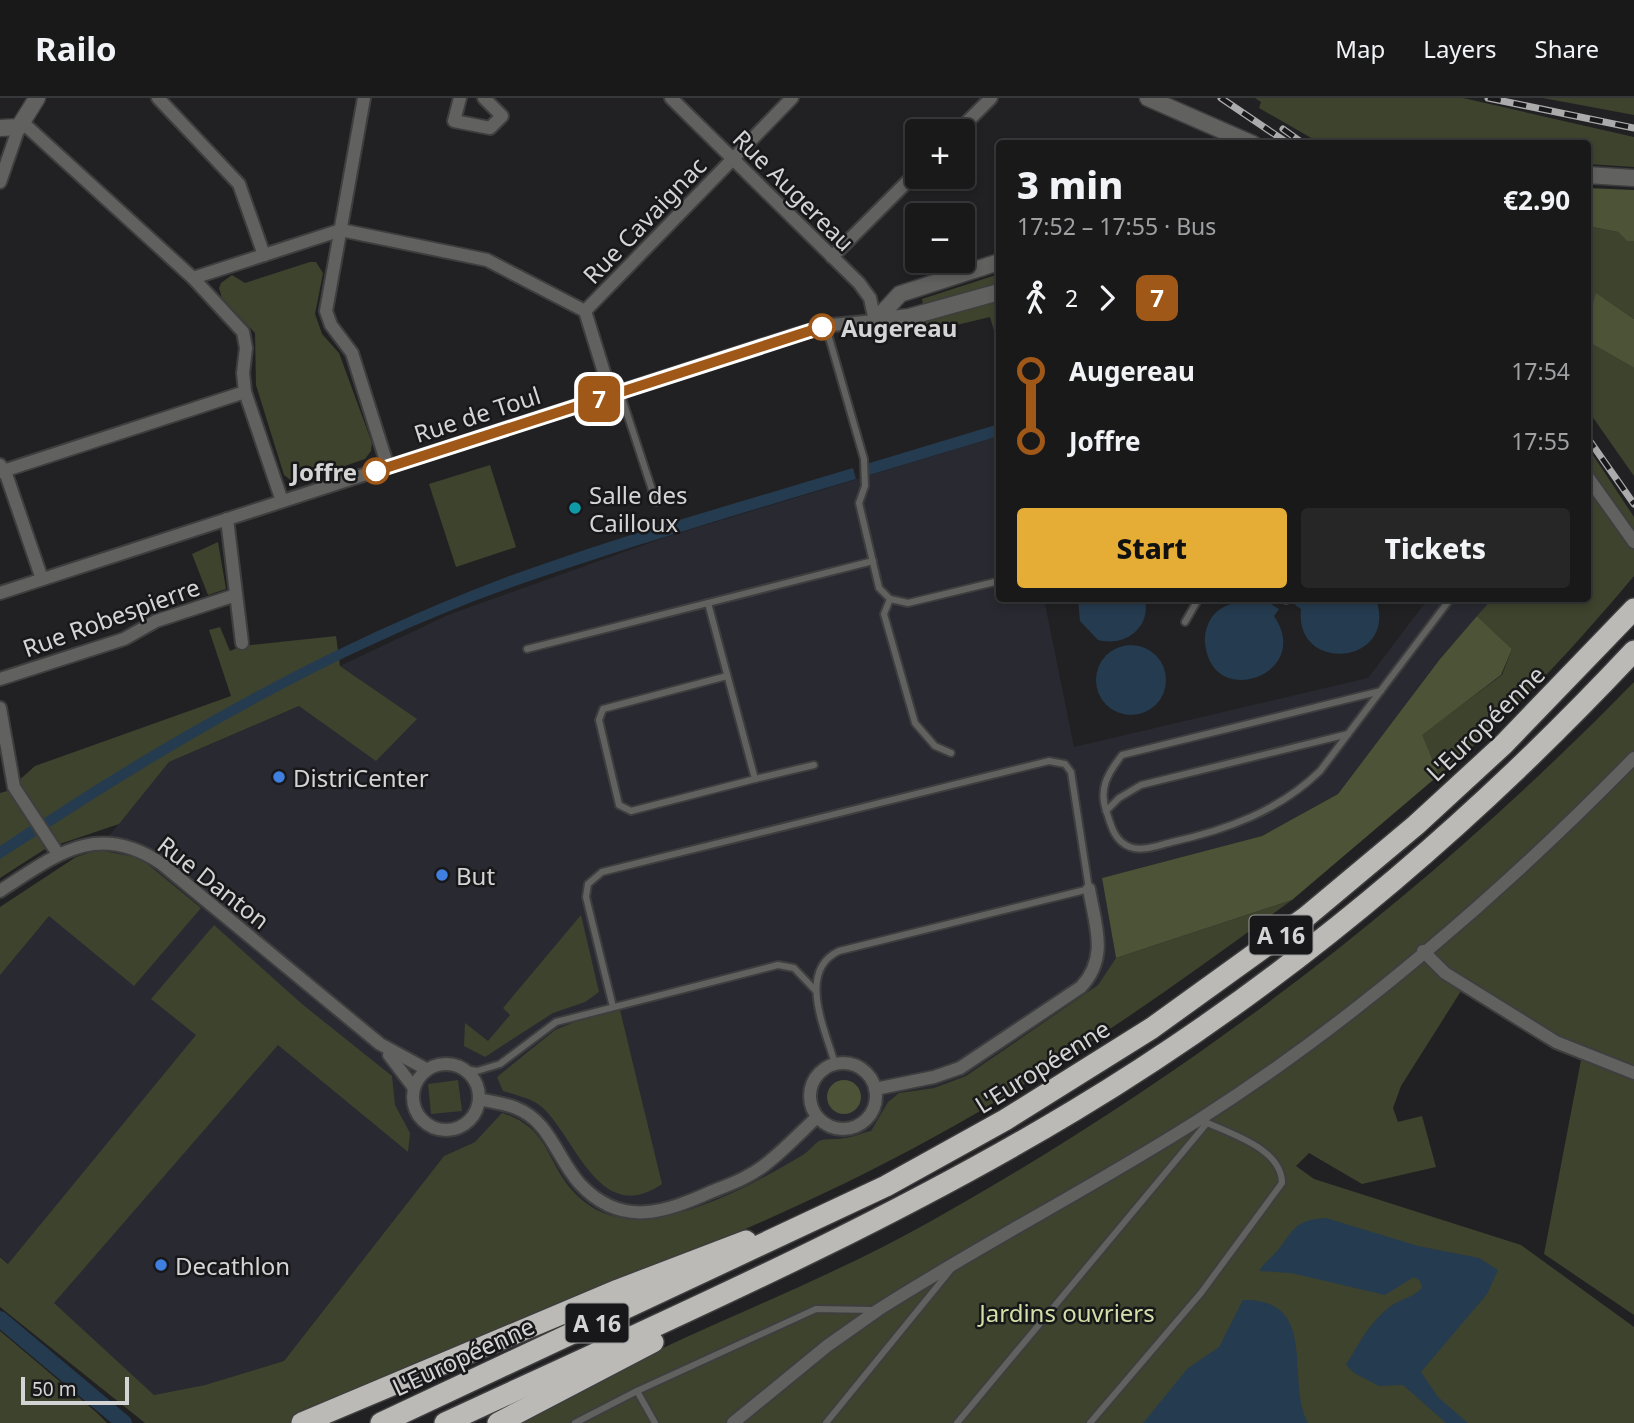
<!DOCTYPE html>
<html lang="en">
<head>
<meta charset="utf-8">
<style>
  :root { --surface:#19191a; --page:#262627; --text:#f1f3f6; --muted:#9fa0a2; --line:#373839; --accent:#e5ad35 }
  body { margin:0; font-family:"Noto Sans",sans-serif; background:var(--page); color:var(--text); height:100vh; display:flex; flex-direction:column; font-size:26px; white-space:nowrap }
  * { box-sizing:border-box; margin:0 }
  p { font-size:23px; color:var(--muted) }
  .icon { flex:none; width:38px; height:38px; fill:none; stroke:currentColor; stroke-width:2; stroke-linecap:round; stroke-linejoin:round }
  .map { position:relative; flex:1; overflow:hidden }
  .side { position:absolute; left:996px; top:42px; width:595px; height:462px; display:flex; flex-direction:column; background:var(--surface); border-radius:7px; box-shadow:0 4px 10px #0003,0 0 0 2px var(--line) }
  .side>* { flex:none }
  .badge { padding:0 14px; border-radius:10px; font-size:24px; line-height:46px }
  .tools { position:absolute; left:905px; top:21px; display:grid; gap:14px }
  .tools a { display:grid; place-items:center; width:70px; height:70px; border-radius:7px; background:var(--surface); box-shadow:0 4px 10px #0003,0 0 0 2px var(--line); font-size:35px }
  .scale { position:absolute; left:21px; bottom:18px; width:108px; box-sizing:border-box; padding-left:7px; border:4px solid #d4d4d5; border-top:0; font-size:19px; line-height:24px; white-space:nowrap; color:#d4d4d5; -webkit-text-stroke:5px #18181a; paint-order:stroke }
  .map>.badge { position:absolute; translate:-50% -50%; box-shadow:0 0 0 4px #fff }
  .legs { display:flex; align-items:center; gap:10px; height:77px; padding:0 21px; font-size:23px }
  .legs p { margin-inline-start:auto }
  .summary { display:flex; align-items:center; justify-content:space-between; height:119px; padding:0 21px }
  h1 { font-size:38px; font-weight:800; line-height:52px }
  .action { display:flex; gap:14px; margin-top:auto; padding:14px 21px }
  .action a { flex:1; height:80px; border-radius:7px; background:var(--accent); color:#111; font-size:28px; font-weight:800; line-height:80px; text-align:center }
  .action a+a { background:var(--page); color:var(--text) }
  ul { padding:0 21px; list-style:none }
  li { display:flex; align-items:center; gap:24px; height:70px; font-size:26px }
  li i { display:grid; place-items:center; width:10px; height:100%; margin:0 9px; background:currentColor }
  li i::after { content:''; width:18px; height:18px; margin:-9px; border:5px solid; border-radius:50%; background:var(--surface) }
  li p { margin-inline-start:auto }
  li:first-child i { background:linear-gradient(#0000 50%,currentColor 0) }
  li:last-child i { background:linear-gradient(currentColor 50%,#0000 0) }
  header { display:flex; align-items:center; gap:42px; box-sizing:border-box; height:98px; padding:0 35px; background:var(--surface); border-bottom:2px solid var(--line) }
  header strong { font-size:33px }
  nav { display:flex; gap:38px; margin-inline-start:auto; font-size:24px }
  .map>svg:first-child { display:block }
  .built { fill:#292931 }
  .green { fill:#3e432d }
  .forest { fill:#4c5336 }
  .water { fill:#253b4f }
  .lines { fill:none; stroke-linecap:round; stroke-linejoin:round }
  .canal { stroke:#253b4f; stroke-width:16 }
  .service-casing { stroke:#3e3e3f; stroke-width:10 }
  .minor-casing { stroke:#3e3e3f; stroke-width:16 }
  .tertiary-casing { stroke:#3e3e3f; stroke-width:19 }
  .motorway-casing { stroke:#3e3e3f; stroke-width:24 }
  .service { stroke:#61615f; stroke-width:6 }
  .minor { stroke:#61615f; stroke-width:12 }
  .tertiary { stroke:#61615f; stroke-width:16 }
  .motorway { stroke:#bbbab7; stroke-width:21 }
  .rail-casing { stroke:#ababac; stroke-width:7 }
  .rail { stroke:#18181a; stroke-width:4.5; stroke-dasharray:13; stroke-linecap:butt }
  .line-1-casing { stroke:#fff; stroke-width:16 }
  .line-1 { stroke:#9f5818; stroke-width:10 }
  .stop-1-dot { fill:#fff; stroke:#9f5818; stroke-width:3.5 }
  .culture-dot { fill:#0f9aa8; stroke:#18181a; stroke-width:2.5 }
  .shop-dot { fill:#3f7fe0; stroke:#18181a; stroke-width:2.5 }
  .labels { text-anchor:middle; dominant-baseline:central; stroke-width:5; stroke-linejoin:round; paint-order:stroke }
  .shield { fill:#18181a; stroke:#9c9c9d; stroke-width:2 }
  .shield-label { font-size:23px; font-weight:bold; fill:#d4d4d5 }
  .street-label { font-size:24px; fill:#d4d4d5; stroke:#18181a }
  .stop-label { font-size:24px; font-weight:bold; fill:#d4d4d5; stroke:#18181a; text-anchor:start }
  .poi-label { font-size:24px; fill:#d4d4d5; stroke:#18181a; text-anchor:start }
  .park-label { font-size:24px; fill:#d2dfa7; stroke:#18181a }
</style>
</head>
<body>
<header>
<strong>Railo</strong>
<nav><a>Map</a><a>Layers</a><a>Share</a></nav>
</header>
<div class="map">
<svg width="1634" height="1325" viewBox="0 0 1634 1325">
  <rect width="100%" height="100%" fill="#212123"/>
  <path class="built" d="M999,338V500L1044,501L1074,649L1368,580L1428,501H1492L1440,561L1338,696L1262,738L1102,780L1116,860L1098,887L966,978L934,990L899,995L888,1004L867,1053L583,1168L487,1034L475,1044L444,1058L284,1263L205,1287L154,1297L0,1158V854L40,823L169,664L360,582L340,568L448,517L666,439Z"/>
  <g class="green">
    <path d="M1255,0H1463L1634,39V69L1587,66V46L1320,45L1259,10L1261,4Z"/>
    <path d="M1543,0H1634V17Z"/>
    <path d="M1587,128L1618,134L1627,143H1634V221L1597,196L1587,226Z"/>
    <path d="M310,164H316L323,175L315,216L322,236L339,255L372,345L371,353L365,361L301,383H292L284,377L256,287L255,235L222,200L219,190L221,185L232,177L245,185Z"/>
    <path d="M999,176V243H997L990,219L927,234L922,201Z"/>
    <path d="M1587,243L1634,270V378L1587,311Z"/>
    <path d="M1587,348L1634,419V478C1575,548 1511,619 1439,677L1421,637L1502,577L1512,551L1477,518L1492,501L1587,500Z"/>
    <path d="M490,367L516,449L456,469L429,386Z"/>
    <path d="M218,444L226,491L208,497L192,456Z"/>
    <path d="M220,529L230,553L241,548L336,538L340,568L417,621L376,663L299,608L169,664L119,726L45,751L0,780V695L7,693L35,668L231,598L209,532Z"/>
    <path d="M1634,584V1217L1544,1156L1581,962L1461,893L1401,988L1393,1010L1398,1024L1422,1018L1436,1069L1362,1086L1309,1055L1296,1068L1314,1081L1521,1147L1634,1229V1325H520C550,1309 579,1292 609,1276C716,1222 829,1181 933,1122C1192,977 1427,796 1634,584Z"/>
    <path d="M98,752L140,760L201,810L134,888L49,818L0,877V809L76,759Z"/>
    <path d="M1292,802C1176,887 1060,970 934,1039C768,1131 586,1195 410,1267L418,1285L333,1325H145L0,1209V1159L8,1166L196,937L151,901L214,827L302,906L392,978L395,1007L410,1035L408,1054L278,947L54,1205L154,1297L205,1287L284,1263L444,1058L475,1044L502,1015C556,1032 544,1073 586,1105C644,1150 750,1088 803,1057C809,1053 813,1047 819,1043C826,1040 837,1042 845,1040C854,1039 862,1035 871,1033L888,1004L899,995L934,990L966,978L1098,887L1116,860Z"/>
    <path d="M581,817L599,894L585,904L553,915L485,959L464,948L465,925L488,943L510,917L503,910Z"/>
    <path d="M620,912L662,1086C600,1129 576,1041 543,1010C534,1001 515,997 503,993L497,979L555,932L582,921Z"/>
    <path d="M458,982L462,1013L431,1016L428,986Z"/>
    <path d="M0,1233L96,1314L107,1325H0Z"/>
  </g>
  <g class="forest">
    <path d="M1587,90L1634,92V143H1627L1618,134L1587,128Z"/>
    <path d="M1596,195L1634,221V270L1587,243V226Z"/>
    <path d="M1477,518L1512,551L1501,577L1422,637L1439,677L1292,802L1116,860L1102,780L1262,738L1338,696L1440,561Z"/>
    <circle cx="844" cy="999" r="17"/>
  </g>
  <g class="water">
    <path d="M999,326V338L866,378L863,367Z"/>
    <path d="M853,370L856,381C739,416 620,451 504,492C341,551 190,638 45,732L40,723C186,627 340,542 504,480C619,438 737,405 853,370Z"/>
    <path d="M1261,500L1279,511L1274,518C1313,575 1217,611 1206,551C1203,540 1206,528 1212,519C1223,505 1240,502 1256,506Z"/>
    <path d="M1078,501H1145C1151,530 1125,549 1098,542L1080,523Z"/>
    <path d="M1298,501H1376C1399,567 1294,577 1301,511L1295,507Z"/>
    <circle cx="1131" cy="582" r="35"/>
    <path d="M30,728L36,738L0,761V748Z"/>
    <path d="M1326,1120L1418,1148L1479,1160L1498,1172L1487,1196L1421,1274L1438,1299L1468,1325H1446L1403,1287L1379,1288L1354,1275L1346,1267C1359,1245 1372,1220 1394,1206C1404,1200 1413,1199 1422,1190L1420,1183L1414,1179L1385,1197L1291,1175L1259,1173C1264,1165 1272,1159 1278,1152C1295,1130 1295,1122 1326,1120Z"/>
    <path d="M1243,1202C1320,1201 1285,1281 1308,1325H1143L1188,1270L1219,1249Z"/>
  </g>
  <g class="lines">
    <path class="canal" d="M0,1221L124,1325"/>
    <g class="service-casing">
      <g id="service">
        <path d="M826,229L864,361L865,388L859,405L879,490L890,501L908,505L999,483"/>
        <path d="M620,294L656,404"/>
        <path d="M1285,500L1286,502"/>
        <path d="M890,501L884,516L915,625L935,648L951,655"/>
        <path d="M708,505L755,681L631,713L619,707L599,622L603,611L727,578"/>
        <path d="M1185,524L1199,500"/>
        <path d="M527,551L873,463"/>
        <path d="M1381,593L1122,657C1107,676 1098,692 1107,715C1111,728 1115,744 1130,749C1143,754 1159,747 1172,744C1226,732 1279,713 1320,673L1451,500"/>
        <path d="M755,681L814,667"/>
        <path d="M1106,713L1119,700L1141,687L1348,636"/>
        <path d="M613,909L586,799L588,786L602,774L1049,663L1065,666L1071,674L1089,791L839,853C796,873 826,933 835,966"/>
        <path d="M465,971L477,973L500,966L556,924L778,867L794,870L815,892"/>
        <path d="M575,1325L637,1293"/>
        <path d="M655,1325L637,1293L816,1211L873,1212"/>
        <path d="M826,1325L953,1169"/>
        <path d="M957,1325L1207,1025"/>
        <path d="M1090,1325L1201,1195L1282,1085C1282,1049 1226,1035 1199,1021"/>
      </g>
    </g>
    <g class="minor-casing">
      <g id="minor">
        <path d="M158,0L239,86L264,157"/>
        <path d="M364,0L326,213L331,227L352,255L388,369"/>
        <path d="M460,0L454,23L490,30L502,18L484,0"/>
        <path d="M22,24L193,180L243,234L246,250L243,275L245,294L282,403"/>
        <path d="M958,33L991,0"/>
        <path d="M0,84L19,29"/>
        <path d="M832,159L917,74"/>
        <path d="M193,180L341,132L487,162L585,213L611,297"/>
        <path d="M585,213L792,0"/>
        <path d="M0,367L5,373L42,481"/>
        <path d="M0,374L245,294"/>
        <path d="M1587,378L1634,444"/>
        <path d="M227,421L242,545"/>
        <path d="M0,495L794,237L832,227L875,223L870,200L859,185L671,0"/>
        <path d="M0,581L124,541L156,523L236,497"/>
        <path d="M0,610L14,689L58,756"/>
        <path d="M0,793C56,757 97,722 162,766L380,946L426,971"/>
        <path d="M1423,853L1445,875L1556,944L1634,975"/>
        <path d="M389,957L414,990"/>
        <circle cx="843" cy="998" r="33"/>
        <circle cx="446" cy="999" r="33"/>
        <path d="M875,991L934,979L960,970L1081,889C1109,859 1095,827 1089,791"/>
        <path d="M479,1001C491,1004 504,1005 516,1010C550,1023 557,1061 580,1086C622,1131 666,1114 713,1093C731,1086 750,1079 766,1066C784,1052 800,1035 817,1019"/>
        <path d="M733,1325L827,1248L878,1212C983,1145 1095,1088 1200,1021C1354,923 1506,791 1634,660"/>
      </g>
    </g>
    <g class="tertiary-casing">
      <g id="tertiary">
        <path d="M1148,0L1253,46"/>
        <path d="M0,30L19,29L37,0"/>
        <path d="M1587,77L1634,80"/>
        <path d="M875,223L900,196L999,164"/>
        <path d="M875,223L909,219L999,194"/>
      </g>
    </g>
    <g class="motorway-casing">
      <g id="motorway">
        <path d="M302,1325L618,1192L746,1143"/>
        <path d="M381,1325L886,1088L1005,1022L1152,930L1306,819L1416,727L1504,646L1634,511"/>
        <path d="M445,1325C658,1226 874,1133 1075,1012C1283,887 1469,729 1634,553"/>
        <path d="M498,1325L653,1244"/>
      </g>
    </g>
    <use href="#service" class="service"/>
    <use href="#minor" class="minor"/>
    <use href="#tertiary" class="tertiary"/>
    <use href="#motorway" class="motorway"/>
    <g class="rail-casing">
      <g id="rail">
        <path d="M1221,0L1289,46"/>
        <path d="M1488,0L1634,30"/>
        <path d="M1283,31L1304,46"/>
        <path d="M1587,339L1634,406"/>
      </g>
    </g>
    <use href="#rail" class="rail"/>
  </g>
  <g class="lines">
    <g class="line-1-casing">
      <path id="line-1" d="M376,373L822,229"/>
    </g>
    <use href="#line-1" class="line-1"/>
  </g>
  <g class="stop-1-dot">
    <circle cx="822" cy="229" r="12"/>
    <circle cx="376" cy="373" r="12"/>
  </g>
  <circle class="culture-dot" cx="575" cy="410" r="7"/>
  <g class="shop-dot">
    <circle cx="279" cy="679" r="7"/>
    <circle cx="442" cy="777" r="7"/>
    <circle cx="161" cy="1167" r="7"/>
  </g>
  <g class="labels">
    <g class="shield">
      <rect x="1249.5" y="817.5" width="63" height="39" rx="5"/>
      <rect x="565.5" y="1205.5" width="63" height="39" rx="5"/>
    </g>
    <g class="shield-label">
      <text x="1281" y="837">A 16</text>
      <text x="597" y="1225">A 16</text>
    </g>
    <g class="street-label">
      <text transform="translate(794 92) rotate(45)">Rue Augereau</text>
      <text transform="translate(644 122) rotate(-46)">Rue Cavaignac</text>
      <text transform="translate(477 316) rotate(-18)">Rue de Toul</text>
      <text transform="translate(111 519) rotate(-20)">Rue Robespierre</text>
      <text transform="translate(1485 625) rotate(-44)">L'Européenne</text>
      <text transform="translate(214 784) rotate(38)">Rue Danton</text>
      <text transform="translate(1042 968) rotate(-32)">L'Européenne</text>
      <text transform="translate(463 1258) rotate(-25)">L'Européenne</text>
    </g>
    <g class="stop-label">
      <text x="841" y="229">Augereau</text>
      <text x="357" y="373" text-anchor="end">Joffre</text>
    </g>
    <g class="poi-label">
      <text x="589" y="396">Salle des<tspan x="589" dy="28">Cailloux</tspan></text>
      <text x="293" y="679">DistriCenter</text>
      <text x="456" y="777">But</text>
      <text x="175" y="1167">Decathlon</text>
    </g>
    <g class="park-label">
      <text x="1067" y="1214">Jardins ouvriers</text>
    </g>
  </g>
</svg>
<div class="tools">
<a>+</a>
<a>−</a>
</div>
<div class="scale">50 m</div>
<b class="badge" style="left:599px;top:301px;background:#9f5818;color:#fff">7</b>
<section class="side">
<div class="summary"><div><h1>3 min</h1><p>17:52 – 17:55 · Bus</p></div><b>€2.90</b></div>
<div class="legs"><svg class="icon" aria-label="walk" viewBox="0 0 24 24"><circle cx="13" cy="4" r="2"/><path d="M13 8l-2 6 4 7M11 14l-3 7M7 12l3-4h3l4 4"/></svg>2<svg class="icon" aria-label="forward" viewBox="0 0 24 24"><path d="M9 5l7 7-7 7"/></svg><b class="badge" style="background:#9f5818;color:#fff">7</b></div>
<ul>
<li><i style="color:#9f5818"></i><b>Augereau</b><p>17:54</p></li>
<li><i style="color:#9f5818"></i><b>Joffre</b><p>17:55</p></li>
</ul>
<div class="action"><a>Start</a><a>Tickets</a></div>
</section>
</div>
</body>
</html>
